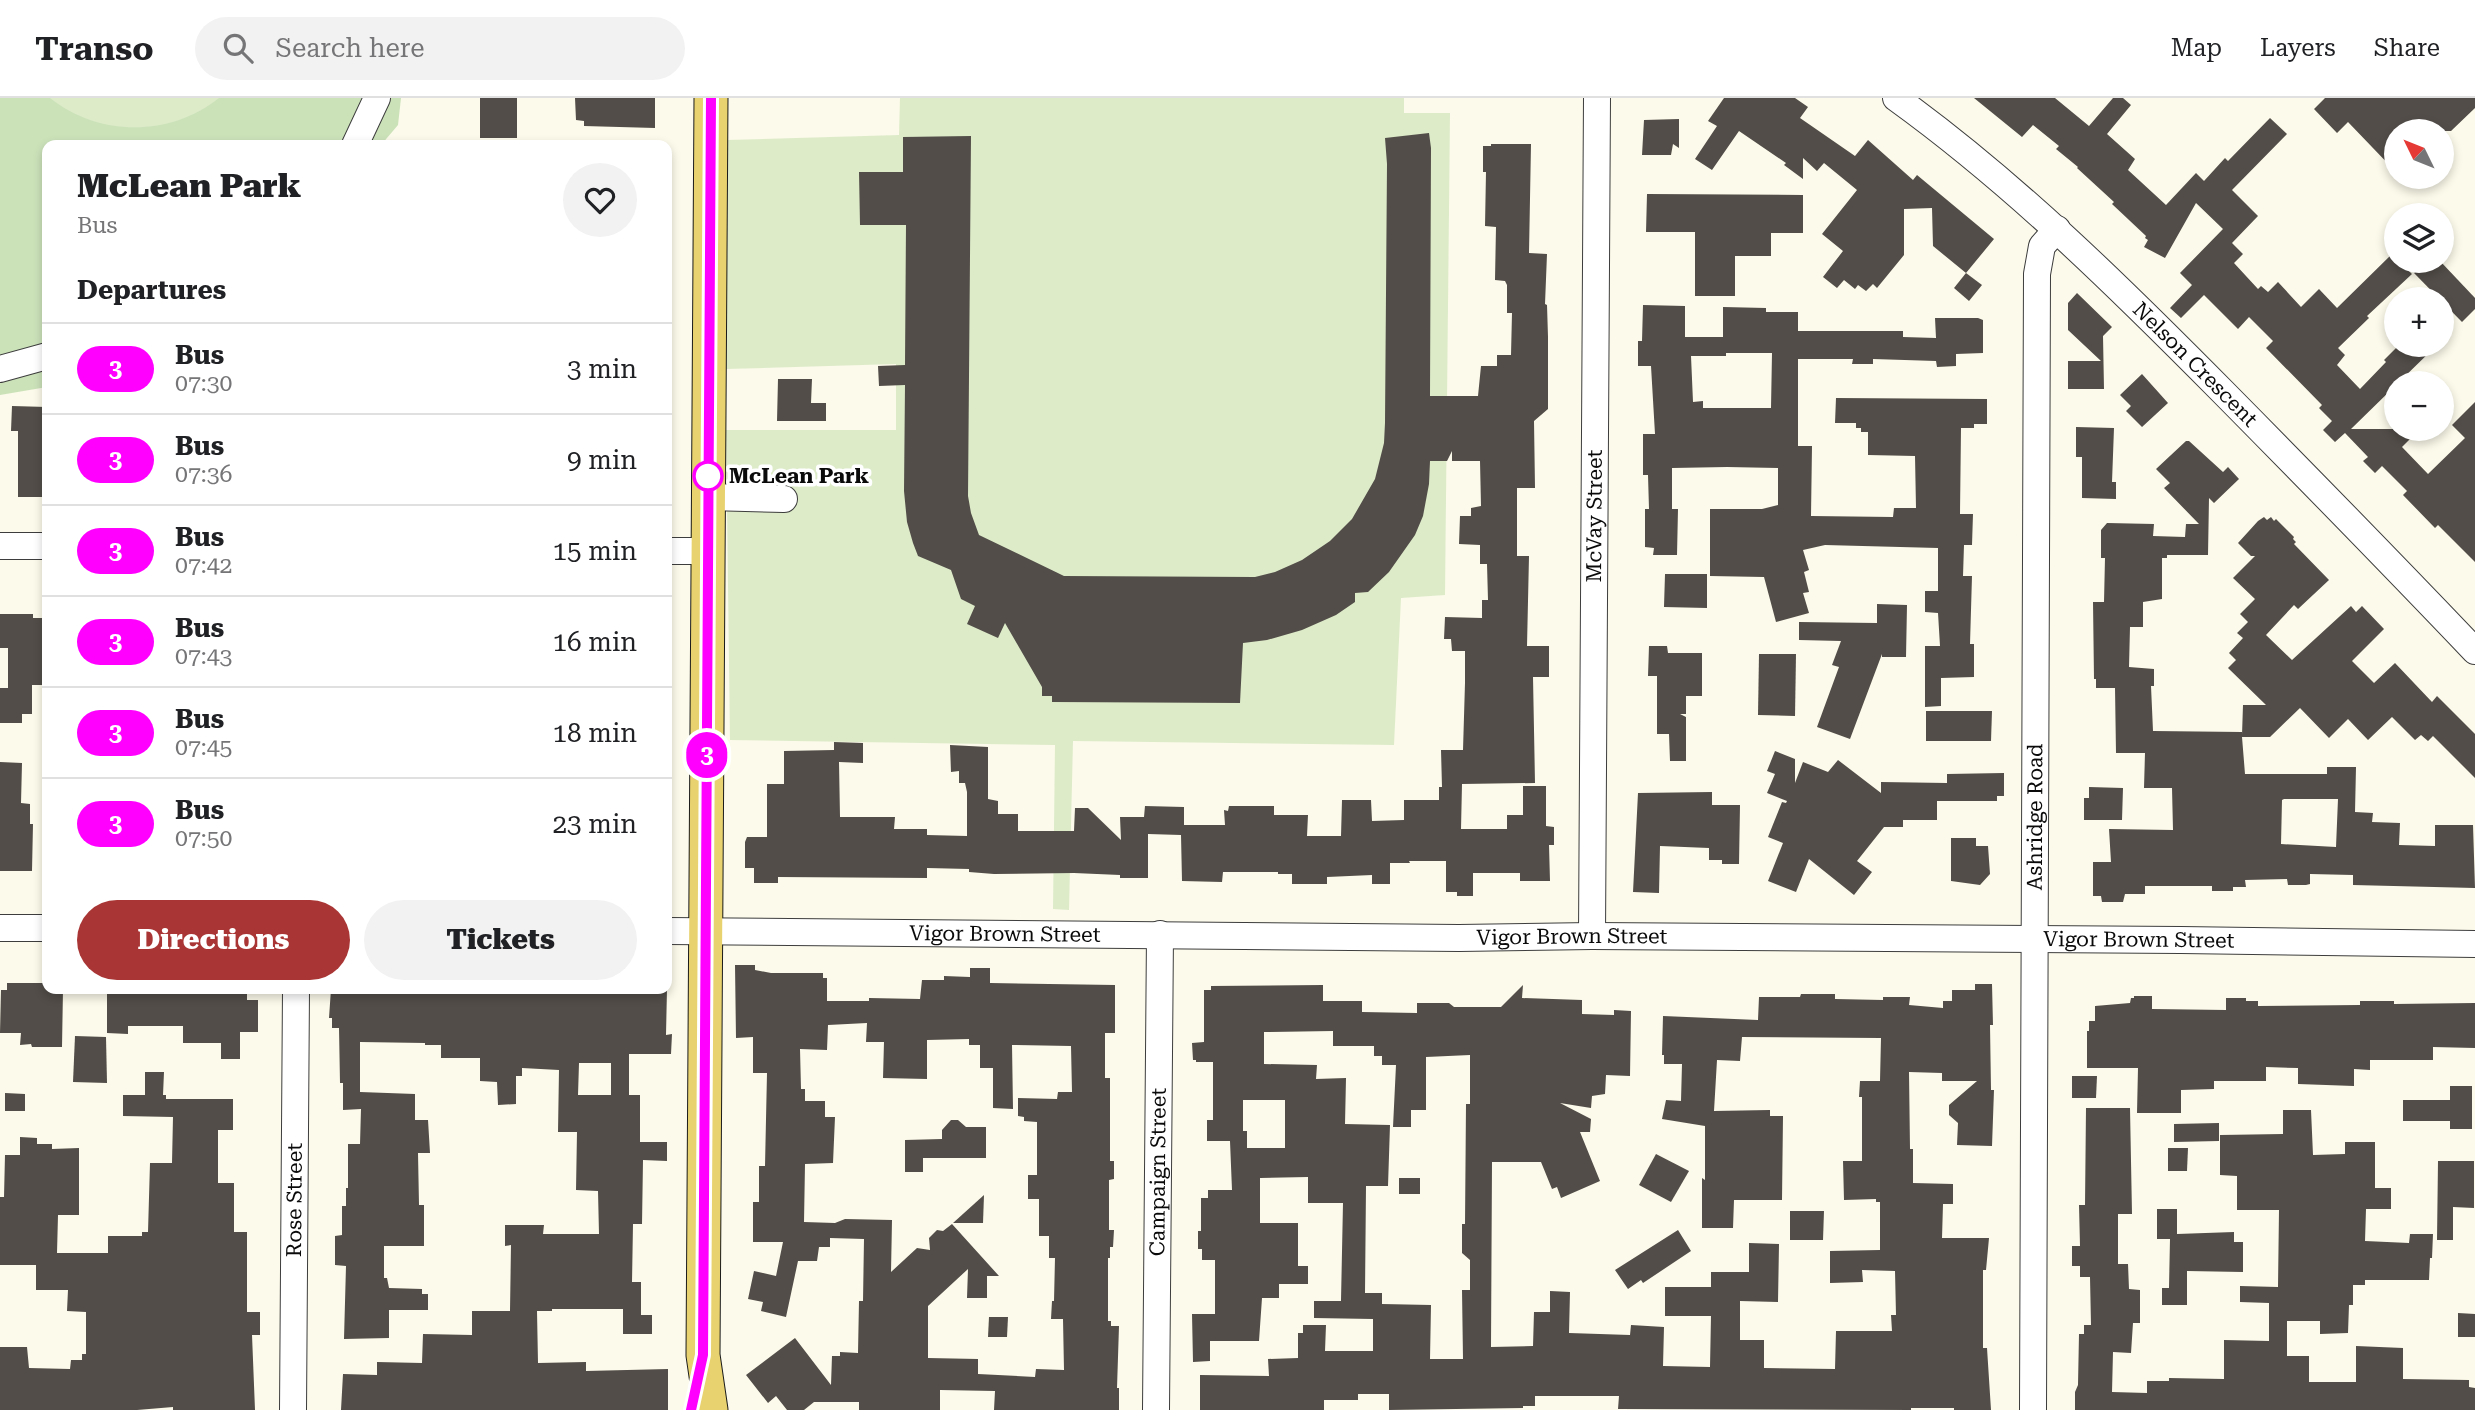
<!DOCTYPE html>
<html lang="en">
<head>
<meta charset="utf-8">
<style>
  :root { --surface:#fff; --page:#f2f2f2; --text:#202124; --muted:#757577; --line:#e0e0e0; --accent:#a93634 }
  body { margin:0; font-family:"Roboto Serif",serif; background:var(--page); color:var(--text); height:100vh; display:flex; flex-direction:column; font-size:26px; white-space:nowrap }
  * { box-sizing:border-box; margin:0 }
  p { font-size:23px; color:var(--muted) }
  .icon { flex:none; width:38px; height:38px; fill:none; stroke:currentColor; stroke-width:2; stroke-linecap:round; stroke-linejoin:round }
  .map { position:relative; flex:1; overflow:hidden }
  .side { position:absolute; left:42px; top:42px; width:630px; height:854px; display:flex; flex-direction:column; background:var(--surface); border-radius:14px; box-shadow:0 4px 10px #0003 }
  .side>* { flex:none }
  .badge { padding:0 14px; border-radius:23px; font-size:24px; line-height:46px }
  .needle { width:46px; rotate:313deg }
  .controls { position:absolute; left:2384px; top:21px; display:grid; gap:14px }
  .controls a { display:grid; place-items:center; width:70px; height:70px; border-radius:50%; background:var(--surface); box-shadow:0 4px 10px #0003; font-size:35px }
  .map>.badge { position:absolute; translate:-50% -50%; box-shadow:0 0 0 4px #fff }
  h2 { padding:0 35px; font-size:26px; line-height:63px }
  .round { display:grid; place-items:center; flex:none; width:74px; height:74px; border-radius:37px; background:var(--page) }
  .head { display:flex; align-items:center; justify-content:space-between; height:119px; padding:0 35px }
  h1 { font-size:33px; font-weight:800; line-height:52px }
  .button { display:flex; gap:14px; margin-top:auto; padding:14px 35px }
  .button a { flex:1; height:80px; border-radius:42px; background:var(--accent); color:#fff; font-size:28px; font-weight:800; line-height:80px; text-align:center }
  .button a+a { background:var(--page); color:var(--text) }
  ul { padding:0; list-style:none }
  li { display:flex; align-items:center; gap:21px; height:91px; padding:0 35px; border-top:2px solid var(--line) }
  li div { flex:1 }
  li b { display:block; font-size:26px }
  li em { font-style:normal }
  li .badge { min-width:77px; font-weight:700; text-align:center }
  header { display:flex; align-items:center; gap:42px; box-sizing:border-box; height:98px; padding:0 35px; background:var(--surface); border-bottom:2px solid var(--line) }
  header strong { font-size:33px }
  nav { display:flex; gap:38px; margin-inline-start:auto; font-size:24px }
  .search { width:490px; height:63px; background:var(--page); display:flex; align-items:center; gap:18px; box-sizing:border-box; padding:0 24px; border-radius:38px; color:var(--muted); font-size:26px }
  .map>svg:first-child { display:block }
  .green { fill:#cbe2b9 }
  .pitch { fill:#ddebc9 }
  .building { fill:#524d48; fill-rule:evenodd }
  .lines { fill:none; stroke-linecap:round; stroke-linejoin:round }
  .minor-casing { stroke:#3d3d3d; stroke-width:28 }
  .major-casing { stroke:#1b1b1b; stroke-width:35 }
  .minor { stroke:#fff; stroke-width:26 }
  .major { stroke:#e8d26f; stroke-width:33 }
  .line-casing { stroke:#fff; stroke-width:16 }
  .line { stroke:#f0f; stroke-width:10 }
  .stop-dot { fill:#fff; stroke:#f0f; stroke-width:3.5 }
  .labels { text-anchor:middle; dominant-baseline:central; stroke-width:7; stroke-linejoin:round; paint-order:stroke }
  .street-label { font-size:21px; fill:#0a0a0a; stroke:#fff }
  .stop-label { font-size:21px; font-weight:bold; fill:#0a0a0a; stroke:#fff; text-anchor:start }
</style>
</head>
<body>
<header>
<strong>Transo</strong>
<div class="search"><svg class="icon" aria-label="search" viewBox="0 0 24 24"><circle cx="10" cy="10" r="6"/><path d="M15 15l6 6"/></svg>Search here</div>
<nav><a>Map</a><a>Layers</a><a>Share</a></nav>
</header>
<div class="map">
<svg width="2475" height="1312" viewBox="0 0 2475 1312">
  <rect width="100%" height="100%" fill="#fcfaea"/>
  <path class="green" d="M0,0H401L398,27L381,47H47V289L0,297Z"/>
  <g class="pitch">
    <path d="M50,0H219C170,39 99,39 50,0Z"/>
    <path d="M900,0H1404V15H1450L1445,497L1401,500L1394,647L1073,643L1069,812L1053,811L1055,647L730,642L726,332H896V266L726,271L727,42L899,37Z"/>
  </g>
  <g class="building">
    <rect x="480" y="0" width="37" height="40"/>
    <path d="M575,0H655V30L584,28V23L576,22Z"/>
    <path d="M1724,0H1795L1808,9L1800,20L1855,58L1868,42L1913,82L1917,77L1994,141L1966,175L1933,148L1932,110L1904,111V157L1877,190L1873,186L1866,193L1858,187L1855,191L1844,182L1837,190L1823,179L1843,153L1822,136L1857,92L1824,65L1817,73L1803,60V81L1784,67L1786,65L1739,33L1712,72L1695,61L1717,28L1708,23Z"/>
    <path d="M1974,0H2055L2089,28L2113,0H2123L2131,7L2107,36L2135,61L2128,72L2166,107L2196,75L2204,83L2225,60L2228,63L2270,20L2287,36L2232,92L2258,118L2232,145L2243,156L2234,165L2258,191L2261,188L2268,194L2278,184L2301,209L2319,191L2337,210L2392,156L2396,163H2399L2412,176L2367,218L2369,220L2338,250L2345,257L2337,267L2360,291L2386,264L2384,262L2399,247H2437L2351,331H2420L2402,349L2428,376L2465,340L2452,327L2475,304V464L2438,427L2435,430L2403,397L2407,393L2382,368L2375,375L2363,363L2368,359L2345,335L2335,344L2323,332L2332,323L2319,310L2322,307L2266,250L2273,243L2249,219L2238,231L2204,197L2181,220L2170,210L2192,187L2180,175L2223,131L2196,105L2165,160L2144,149L2148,142L2145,140L2146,138L2112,106L2114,104L2077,70L2078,69L2056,51L2059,48L2033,27L2022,39Z"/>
    <path d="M2325,0H2475V10L2451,33H2396V74L2348,24L2337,35L2314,11Z"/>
    <path d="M1679,21V50L1673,46L1671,57H1642L1644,22Z"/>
    <path d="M1429,35L1431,50L1430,298H1478L1481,268H1497V257H1511L1512,215H1507V187L1505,183L1495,182L1496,129L1485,128L1486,74H1483V48H1491V46H1531L1529,155L1547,156L1545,206L1547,207L1548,239V311L1534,323L1535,390H1517V458H1529L1527,548H1549V579H1533L1535,685L1462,686L1461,731H1507V717H1523V688H1546V728L1554,729V747H1549L1550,783H1520V775H1473V798H1457V794H1446V763H1409L1410,765H1390V786H1372V777L1327,779V786H1292V776H1278V774H1223L1222,784L1182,783L1181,737L1148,736V780H1120V777L1074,775L994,776L969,774V771L927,770V780L778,779V785H754V770H745V744L747,739H767V686H784V653L834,652V644L863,645V665L839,664L840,719H895L894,731H927V737L967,738V694L965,685H959V673L951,674L950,647L988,649V701L998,703V716H1018V733H1074L1075,710H1088L1121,742L1120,719H1144L1145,708L1184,709V727H1225L1224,712L1228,713L1229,708H1274V717H1308L1307,738H1341L1342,702H1371L1372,723L1404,722V702H1439V689H1442L1441,652H1463L1465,585V553H1452L1451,541H1444L1445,519L1482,520V502H1488L1487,466H1480V447L1459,446L1460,418H1471V410L1481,408L1480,363H1452V353L1447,363H1430L1429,386L1423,418L1415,437L1389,474L1368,494L1355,495V504L1336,517L1302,532L1267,542L1243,545L1240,605L1052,604V598H1042V589L1005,525L998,540L967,526L975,508L961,501L951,472L918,458L913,445L907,424L904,393L905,287L879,288L878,268L905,267L906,127H860L859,74H903V39L971,38L968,398L971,415L979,437L1064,478L1255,479L1275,474L1302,462L1330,443L1352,421L1375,381L1384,345L1385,325L1387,66L1385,40Z"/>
    <path d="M1647,96L1803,97V135H1771V158H1735V198H1695V134H1646Z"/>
    <path d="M2427,163H2440L2475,200V211L2462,224L2414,175Z"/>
    <path d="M1966,175L1982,187L1969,203L1954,190Z"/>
    <path d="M2077,195L2112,229L2103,238L2104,291H2068V263H2101L2068,232V205Z"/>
    <path d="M1643,207L1685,208V239H1723V209L1766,210V214H1798V233H1903V239L1936,240L1935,220H1978L1983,222V255L1956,256V268L1937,269L1936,263L1873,261V266H1852L1853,261H1798V348H1812L1811,418L1893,419L1894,410H1916L1915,358L1868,357V334H1861V330H1856V325H1835L1836,300L1987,301V326H1974V330H1961L1960,416H1973L1972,447H1964L1963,478H1972L1970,546H1974V579L1941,580V608L1925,609V548H1940L1938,515L1925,514V493H1938V450L1825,447L1803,452L1809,472L1804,474L1809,494L1803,495L1809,515L1776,524L1764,479L1710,478V411H1762L1778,407V370L1727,369L1672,370V411H1678L1677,457H1653L1654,450L1645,449V411H1649L1648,377H1643V336H1655L1651,268H1638V243H1642ZM1726,255H1772L1771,310H1703V303L1693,304L1691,258H1726Z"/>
    <path d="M2142,276L2168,305L2142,329L2126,313L2131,308L2120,297Z"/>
    <path d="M778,281H812L811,305H826V323H777Z"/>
    <path d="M12,308L47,309V399H18V333H11Z"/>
    <path d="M2076,329L2114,330L2112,384H2116V401L2082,400V359H2076Z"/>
    <path d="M2186,343H2189L2223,374L2228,369L2239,381L2214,405L2209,400L2208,457H2167V460H2162V501L2143,504V529H2130L2129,569L2154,571V588H2151L2153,633L2242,634V637L2243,607H2266L2228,570L2236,562L2229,555L2243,540L2237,535L2248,524L2240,516L2255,501L2233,480L2255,458H2251L2238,445L2258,423L2264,419L2267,422L2271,419L2274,423L2276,421L2294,439L2293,441L2296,444L2294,446L2329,482L2298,511L2294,507L2266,537L2292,562L2351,508L2356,514L2362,508L2384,531L2352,563L2374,585L2395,565L2432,604L2437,598L2475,636V680L2433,638L2428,643L2421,637L2415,642L2392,619L2368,642L2348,621L2329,640L2300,610L2270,639H2242L2245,676H2327V669H2356L2355,714L2373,715L2372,724L2400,725L2399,747L2435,748V727H2473L2475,790L2353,787V777L2310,776V786L2306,787H2288L2287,781L2245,782L2246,789H2233V793H2212V788H2145V796H2125L2123,804H2102L2101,798H2093V764H2111L2109,731L2173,732L2172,690H2144L2145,655H2116L2115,590H2096V581H2094L2093,504H2104L2105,460H2101V432L2107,425L2154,426L2153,438L2185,439L2186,426H2199L2164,390L2170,385L2156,371ZM2284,701H2338L2336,749L2281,746L2282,702Z"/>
    <path d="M1665,476H1707V510L1664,509Z"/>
    <path d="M1877,506L1907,507L1906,559H1882V556L1850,641L1817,629L1839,569L1832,567L1841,543L1799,542V524L1877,525Z"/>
    <path d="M0,516H33V520H47V587H32V616H22V625H0V590H8V550H0Z"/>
    <path d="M1649,548H1667L1668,555H1702V598H1686V616H1680L1686,619V663H1670L1669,636H1657V578H1648Z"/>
    <path d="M1759,556H1796L1795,618L1758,617Z"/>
    <path d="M1926,613H1992L1991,643H1926Z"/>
    <path d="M1775,653L1795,661V685L1803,664L1828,674L1838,662L1881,695V684L1947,685V676L2004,675V698H1997V703H1937V722H1903V729H1884L1857,763L1872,774L1854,797L1809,761L1796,794L1768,783L1783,745L1768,739L1782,704L1786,705L1787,703L1767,695L1775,676L1767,673Z"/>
    <path d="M0,664L22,665L21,705L30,706V726H33L32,773H0Z"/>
    <path d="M2089,689L2123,690L2122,722H2084V700H2089Z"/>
    <path d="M1712,694V707H1740L1739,766H1722V762H1709V750L1660,748L1659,795L1633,794L1638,695Z"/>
    <path d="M1951,740H1976V748H1988L1990,776L1980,787L1951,783Z"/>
    <path d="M735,867H755V872L771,875H823V880H827V903H869V900L920,901L922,882H944V878L970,879V870H990V885L1115,887V935H1105V980H1110V1063H1114V1081L1109,1082V1132H1114L1113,1149H1110V1160H1108V1223H1111V1228H1119L1117,1290H1119V1312H994L995,1293L940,1292V1312H859V1304H814L804,1312H787L776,1298L768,1305L746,1277L795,1240L831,1287L832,1258H840V1254L858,1255L859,1203H863L864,1141L830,1140V1149H819L817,1163H798L786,1219L761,1213L763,1204L748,1201L754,1173L776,1178L783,1144H753V1104H759V1068H765L767,975H753V939L736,940ZM867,925L866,944H884L883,980L927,981V942L969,941V947H980V970H993V1010L1013,1011L1012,947L1071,948L1072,994H1058L1057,1001L1018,1000V1018L1024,1019V1023L1037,1024V1077H1028V1101H1039V1138H1049V1160H1055L1054,1203H1052L1051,1221H1063L1064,1272L1036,1271L1035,1279L978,1276V1261L928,1260V1208L968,1171L967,1200H987V1178H999L952,1126L943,1133L937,1132L929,1140L930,1152L917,1150L891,1174L892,1122L845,1121L835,1125L804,1124L805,1066L833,1065L835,1019H825V1003H805V991H801L800,951L827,952L828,927Z"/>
    <path d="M7,885H47V891H63L62,949H32L31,946L20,947L21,935H0L1,892H7Z"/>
    <path d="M1975,886H1992L1993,927H1990L1991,992H1994L1992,1048L1957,1047L1958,1025L1949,1017V1007L1977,983H1942V975L1909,974L1910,1051H1913V1085L1953,1086V1106H1943L1942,1140H1989L1986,1172H1983V1250H1987L1991,1312H1954V1310H1911V1312L1618,1311L1619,1298H1535V1308H1523V1310L1389,1312V1296H1358V1302H1324V1312H1200V1277L1269,1278L1268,1261L1298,1260V1235H1303V1227H1326L1325,1253H1373V1221L1314,1220V1203H1341L1343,1105H1308V1079L1260,1080V1125H1298V1168H1308V1186H1279V1200H1262L1259,1243H1210V1263L1193,1264L1192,1216H1215V1162H1202V1151H1198V1133H1201V1100H1208V1092H1232L1230,1043H1207V1022H1213V964H1196V962H1193L1192,945L1204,944V892H1211V888L1323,887V903H1362V914L1417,915V905H1449L1454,909H1501L1523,887L1522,900L1582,902V916L1614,917V912L1631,913L1630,978L1606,977L1605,996L1592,998L1591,1010L1560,1005L1591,1021L1590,1034H1580L1600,1083L1561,1100L1557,1089L1552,1091L1541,1064H1492L1491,1249L1533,1248L1534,1214H1550V1193L1570,1194L1569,1235L1630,1237L1631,1227L1664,1229L1663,1268L1710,1269L1711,1218H1665V1189H1711V1174H1749V1145L1779,1146L1778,1204L1740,1203V1242H1764V1270L1835,1271L1836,1233H1892L1891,1217H1896L1895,1173L1862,1172L1863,1184L1830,1185V1153L1880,1152V1104H1876V1101L1844,1102L1843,1063H1862V999H1859L1860,983H1880L1881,940L1742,939L1740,963L1717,962L1714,1013L1770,1012V1018H1783L1782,1102H1734L1733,1130H1702V1080L1705,1082V1028L1662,1021L1666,1002L1681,1003L1682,966H1664V957H1662L1663,918L1758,922L1759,899H1800L1801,896H1835V901L1883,902V899H1910L1909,907L1943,910V903H1952V892H1975ZM1333,933V948H1374V958H1382V967H1396L1393,1029H1411V1012H1426V959L1470,957V1006H1466L1465,1126H1462V1155L1470,1162V1192H1462L1463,1261H1430L1431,1207L1382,1206V1195H1365L1366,1088H1388L1390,1027L1345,1026L1346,980L1316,981L1317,967L1264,966V934ZM1243,1002H1285V1050H1247V1033H1243Z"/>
    <path d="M145,891H247V902H258V934H240V961H221V945H183V928H128V936L107,935V893H145Z"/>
    <path d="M331,891H441V893L667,891L666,937L672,936L671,956H629V997H640V1044H667V1063L643,1062L642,1126H633L632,1184H641V1217H652V1236H623V1211H552V1213H537L538,1265L586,1264V1273L668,1271V1312H341L343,1276L377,1277V1264L422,1265L423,1236L472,1237V1213H510L511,1147L505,1148V1127H544L543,1136H599L598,1093L576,1092L577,1034H558L559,972L522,970V978H516V1006L498,1007L497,984L480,983V960H441V947H425V945L360,944V994L415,996V1022H428L430,1055H418L419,1107H424V1148H384V1180H387L389,1190L422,1191V1196H428V1212H389V1240L344,1241L346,1168L335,1167V1138L342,1137V1108H346V1090H348V1046H360L361,1011L343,1012V985H340L339,930H332V920H329ZM579,965H611V997H578Z"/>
    <path d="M2134,898H2152V911L2226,912V900H2246V903H2258V908L2360,907V903H2394V906L2475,905V950L2433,949V962H2370V972L2354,971V988L2298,986V970L2266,969V983H2214V991L2181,992V1015H2137L2138,970H2087V933H2089V923H2095V908L2130,905L2131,900H2134Z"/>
    <path d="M75,938L106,939L107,985L73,984Z"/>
    <path d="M145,974H164L163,997H166V1001H233V1032H218V1085H234V1134H247V1214H260V1237H252L255,1312H173V1309L137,1312H0V1249H27L29,1270L70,1271L71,1262H82V1256H86V1214L67,1213L68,1192H36V1167H0V1099H4L5,1057H20V1039L37,1040V1046H52V1051L79,1050V1117H58L57,1155H108V1138H142V1134H148L150,1065H172L173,1019L123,1018V997H145Z"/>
    <path d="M2072,978H2097L2096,1000H2072Z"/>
    <path d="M2450,988H2472V1031H2450V1023H2403V1002H2450Z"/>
    <path d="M5,995L25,996V1013H5Z"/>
    <path d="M2086,1010H2130L2132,1116H2118V1166H2128L2129,1191L2140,1192V1225H2133L2131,1255L2113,1254L2112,1294L2147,1295V1283H2169V1280L2224,1281V1242L2269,1243V1205L2240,1204V1188L2278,1189L2279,1112H2237V1078L2220,1077V1037L2283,1036V1012H2311L2313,1057L2345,1056V1044H2375V1090H2391V1111H2366L2365,1143L2409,1145L2410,1136H2433L2432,1160H2430L2429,1182H2365V1187H2353V1207H2349L2348,1235L2320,1236V1223H2287V1258H2309V1284H2356V1248L2403,1250V1281L2469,1282V1289L2475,1290V1312H2075V1294L2078,1287L2079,1236H2084V1227H2091L2090,1179H2080V1168H2072V1148H2080L2079,1107H2085Z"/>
    <path d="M951,1022H958L966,1029H986V1060H923V1074H905V1042L942,1041V1032Z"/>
    <path d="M2219,1025V1043L2174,1044V1026Z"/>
    <path d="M2168,1050H2188L2187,1073H2168Z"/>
    <path d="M1656,1056L1689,1073L1671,1104L1639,1087Z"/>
    <path d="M2438,1063H2474V1110L2453,1109V1142H2437Z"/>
    <rect x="1399" y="1080" width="21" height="16"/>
    <path d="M984,1097L983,1125H953Z"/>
    <path d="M2157,1111H2177V1136L2234,1134V1144H2243V1174L2187,1173V1207H2162V1190H2169L2170,1141H2157Z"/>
    <path d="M1790,1113H1824L1823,1142H1790Z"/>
    <path d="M1678,1132L1691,1153L1643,1185L1641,1182L1628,1191L1615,1172Z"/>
    <path d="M2458,1215L2475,1216V1239H2458Z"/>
    <path d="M989,1219H1008L1007,1239H988Z"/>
  </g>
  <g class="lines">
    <g class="minor-casing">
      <g id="minor">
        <path id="s1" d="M1896,0C2015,86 2120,190 2223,294C2308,380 2392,466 2475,553"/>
        <path d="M355,47L377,0"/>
        <path d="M0,271L47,258"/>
        <path d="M708,399L784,401"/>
        <path d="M0,448H47"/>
        <path d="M667,453H708"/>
        <path d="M0,830H47"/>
        <path id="s2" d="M667,833L1459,840L1592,838L2181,842L2475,846"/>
        <path id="s3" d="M1592,838L1597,0"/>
        <path id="s4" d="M293,1312L296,891"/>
        <path id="s5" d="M1156,1312L1160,836"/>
        <path id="s6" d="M2033,1312L2037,176L2042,148L2057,131"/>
      </g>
    </g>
    <g class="major-casing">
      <path id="major" d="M711,0L703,1257L711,1312"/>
    </g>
    <use href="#minor" class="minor"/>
    <use href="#major" class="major"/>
  </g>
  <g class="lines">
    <g class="line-casing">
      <path id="line" d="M691,1312L703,1257L711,0"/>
    </g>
    <use href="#line" class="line"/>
  </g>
  <circle class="stop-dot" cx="708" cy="378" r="14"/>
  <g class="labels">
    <g class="street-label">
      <text stroke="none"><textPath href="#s1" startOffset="401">Nelson Crescent</textPath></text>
      <text stroke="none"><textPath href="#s3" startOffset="420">McVay Street</textPath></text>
      <text stroke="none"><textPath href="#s6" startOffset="593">Ashridge Road</textPath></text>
      <text stroke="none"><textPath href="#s2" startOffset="338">Vigor Brown Street</textPath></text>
      <text stroke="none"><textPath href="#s2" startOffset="905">Vigor Brown Street</textPath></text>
      <text stroke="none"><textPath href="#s2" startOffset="1472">Vigor Brown Street</textPath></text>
      <text stroke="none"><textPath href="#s5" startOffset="238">Campaign Street</textPath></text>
      <text stroke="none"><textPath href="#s4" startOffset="210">Rose Street</textPath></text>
    </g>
    <g class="stop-label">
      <text x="729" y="378">McLean Park</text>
    </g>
  </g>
</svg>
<div class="controls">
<a><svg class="needle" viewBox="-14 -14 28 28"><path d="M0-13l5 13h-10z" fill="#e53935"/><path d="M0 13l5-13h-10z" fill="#757577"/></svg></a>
<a><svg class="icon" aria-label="layers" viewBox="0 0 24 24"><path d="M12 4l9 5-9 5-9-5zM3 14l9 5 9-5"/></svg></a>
<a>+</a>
<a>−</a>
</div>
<b class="badge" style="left:707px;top:657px;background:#f0f;color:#fff">3</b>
<section class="side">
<div class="head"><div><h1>McLean Park</h1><p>Bus</p></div><a class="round"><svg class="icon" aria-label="heart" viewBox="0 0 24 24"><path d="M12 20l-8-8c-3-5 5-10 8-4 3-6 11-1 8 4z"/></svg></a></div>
<h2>Departures</h2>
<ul>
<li><span class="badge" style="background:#f0f;color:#fff">3</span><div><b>Bus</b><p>07:30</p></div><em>3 min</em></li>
<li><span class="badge" style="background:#f0f;color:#fff">3</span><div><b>Bus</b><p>07:36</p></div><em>9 min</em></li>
<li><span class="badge" style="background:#f0f;color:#fff">3</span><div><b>Bus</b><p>07:42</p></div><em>15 min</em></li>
<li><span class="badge" style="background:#f0f;color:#fff">3</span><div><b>Bus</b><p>07:43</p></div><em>16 min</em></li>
<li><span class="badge" style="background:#f0f;color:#fff">3</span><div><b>Bus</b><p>07:45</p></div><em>18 min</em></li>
<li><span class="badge" style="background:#f0f;color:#fff">3</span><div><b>Bus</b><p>07:50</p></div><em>23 min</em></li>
</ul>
<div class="button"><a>Directions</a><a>Tickets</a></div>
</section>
</div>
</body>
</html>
